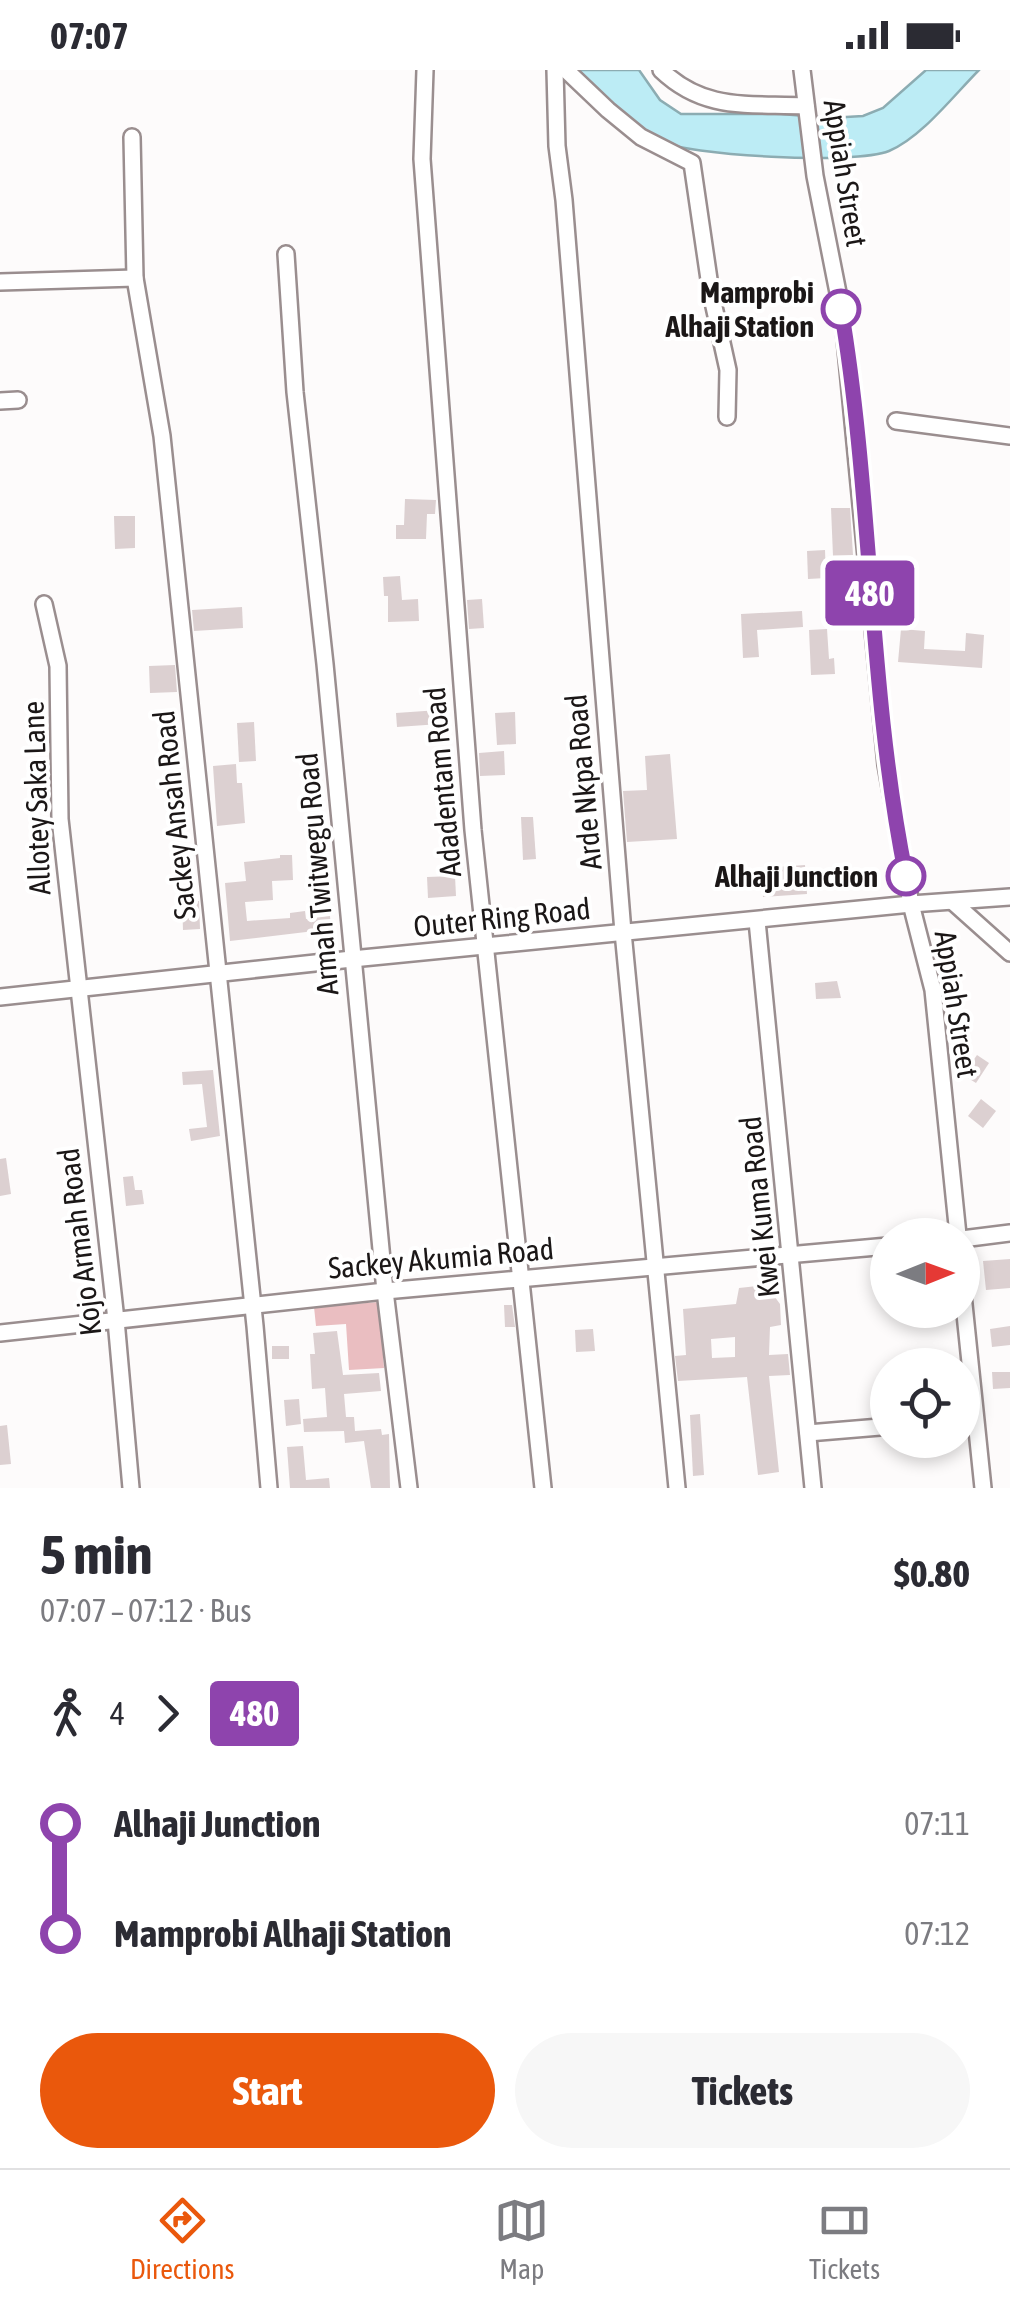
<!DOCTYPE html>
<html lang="en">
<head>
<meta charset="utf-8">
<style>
  :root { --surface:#fff; --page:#f7f7f7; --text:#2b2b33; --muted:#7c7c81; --line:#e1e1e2; --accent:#ea580c }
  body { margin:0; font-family:"Asap Condensed",sans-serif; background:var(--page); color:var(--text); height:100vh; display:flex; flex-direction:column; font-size:38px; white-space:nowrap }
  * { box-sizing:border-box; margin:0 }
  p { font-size:32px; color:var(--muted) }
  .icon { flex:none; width:55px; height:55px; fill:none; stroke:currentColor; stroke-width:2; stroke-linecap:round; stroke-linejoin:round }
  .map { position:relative; height:1418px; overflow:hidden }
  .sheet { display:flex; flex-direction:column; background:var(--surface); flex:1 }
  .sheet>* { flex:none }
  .badge { padding:0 20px; border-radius:8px; font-size:35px; line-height:65px }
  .needle { width:65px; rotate:89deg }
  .fabs { position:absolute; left:870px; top:1148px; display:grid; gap:20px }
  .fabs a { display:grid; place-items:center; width:110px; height:110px; border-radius:50%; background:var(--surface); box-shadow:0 5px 15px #0003; font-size:50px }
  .map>.badge { position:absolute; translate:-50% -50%; box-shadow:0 0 0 5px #fff }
  .legs { display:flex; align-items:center; gap:15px; height:110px; padding:0 40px; font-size:32px }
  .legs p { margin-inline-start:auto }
  .overview { display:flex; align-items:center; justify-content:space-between; height:170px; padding:0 40px }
  h1 { font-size:55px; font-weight:700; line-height:75px }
  .cta { display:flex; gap:20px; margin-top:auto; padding:20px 40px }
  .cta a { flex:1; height:115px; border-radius:60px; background:var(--accent); color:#fff; font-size:40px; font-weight:700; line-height:115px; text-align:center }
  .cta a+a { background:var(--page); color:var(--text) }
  ul { padding:0 40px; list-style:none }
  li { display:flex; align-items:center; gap:35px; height:110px; font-size:38px }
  li i { display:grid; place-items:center; width:15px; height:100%; margin:0 12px; background:currentColor }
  li i::after { content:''; width:25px; height:25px; margin:-12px; border:8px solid; border-radius:50%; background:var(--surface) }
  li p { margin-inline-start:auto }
  li:first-child i { background:linear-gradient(#0000 50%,currentColor 0) }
  li:last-child i { background:linear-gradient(currentColor 50%,#0000 0) }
  .status { display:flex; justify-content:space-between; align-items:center; height:70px; padding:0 50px; background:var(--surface); direction:ltr }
  .status svg { height:28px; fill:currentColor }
  .tab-bar { display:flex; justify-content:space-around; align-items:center; height:140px; border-top:2px solid var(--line); background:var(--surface); font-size:28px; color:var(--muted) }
  .tab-bar a { display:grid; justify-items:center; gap:5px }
  .tab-bar .on { color:var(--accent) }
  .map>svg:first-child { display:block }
  .green { fill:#eabec1 }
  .water { fill:#bcecf5; stroke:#8cacb2; stroke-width:2.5 }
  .building { fill:#dcd0d1; fill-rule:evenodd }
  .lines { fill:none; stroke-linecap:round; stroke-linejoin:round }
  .minor-casing { stroke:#9a8e8f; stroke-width:20 }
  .minor { stroke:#fff; stroke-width:15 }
  .line-1-casing { stroke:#fff; stroke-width:22 }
  .line-1 { stroke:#8e44ad; stroke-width:15 }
  .stop-1-dot { fill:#fff; stroke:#8e44ad; stroke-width:5 }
  .labels { text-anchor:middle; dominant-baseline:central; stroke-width:8; stroke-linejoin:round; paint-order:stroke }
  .street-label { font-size:30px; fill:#1b1717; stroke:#fff }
  .stop-label { font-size:30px; font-weight:bold; fill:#1b1717; stroke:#fff; text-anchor:end }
</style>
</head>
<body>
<div class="status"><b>07:07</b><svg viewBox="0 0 49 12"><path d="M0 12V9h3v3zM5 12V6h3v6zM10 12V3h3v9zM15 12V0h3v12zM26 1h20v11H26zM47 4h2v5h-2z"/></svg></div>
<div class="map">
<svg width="1010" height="1418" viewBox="0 0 1010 1418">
  <rect width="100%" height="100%" fill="#fdfbfb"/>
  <path class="green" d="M379,1232L384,1298L349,1300L346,1254L316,1256L314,1237Z"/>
  <path class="water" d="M573,0H639L660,30L681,44H781L829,48L863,46L883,38L926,0H979C954,25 921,68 889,81C854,95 689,86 654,70C631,59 593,19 573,0Z"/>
  <g class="building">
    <path d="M405,429L436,430L435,444H427L426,469H396V455H404Z"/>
    <path d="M831,438H850L853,485L833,486Z"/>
    <path d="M114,446H135V478L115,479Z"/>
    <path d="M825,480L826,508L808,509L807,481Z"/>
    <path d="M400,506L402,530L418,529L419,551L388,552V526H384L383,507Z"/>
    <path d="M482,529L484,558L469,559L467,530Z"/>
    <path d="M242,537L243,558L194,561L192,540Z"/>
    <path d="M802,541L803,557L757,560L759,587L743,588L741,544Z"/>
    <path d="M827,559L829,589L834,588L835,604L811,605L809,560Z"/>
    <path d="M901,559L925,561L924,579L965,581L966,563L984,565L982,598L898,592Z"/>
    <path d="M175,595L177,622L150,623L149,596Z"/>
    <path d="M439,640L440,654L397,657L396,643Z"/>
    <path d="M515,642L516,674L497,675L495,643Z"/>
    <path d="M254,652L256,691L239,692L237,653Z"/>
    <path d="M504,681L505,705L480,706L479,683Z"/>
    <path d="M670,684L677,769L627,772L623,721L647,720L645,686Z"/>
    <path d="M236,694L237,713H242L245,753L217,756L213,696Z"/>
    <path d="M521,747H533L536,789L523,790Z"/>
    <path d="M280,785H292L293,810L272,811L273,830L245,832L247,851L290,848V843L305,841L306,849L330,846L331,859L230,871L225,813L246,811L244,792L280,788Z"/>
    <path d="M734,794L736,812L719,813V795Z"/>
    <path d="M805,795L807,824L763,827L762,798Z"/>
    <path d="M455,806L456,826L428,828L427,807Z"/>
    <path d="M199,831L200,859L183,860L182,832Z"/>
    <path d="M837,911L841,928L816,929L815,913Z"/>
    <path d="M977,985L989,993L976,1013L963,1005Z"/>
    <path d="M213,1000L220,1066L191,1071L189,1059L207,1057L202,1014L183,1015L182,1002Z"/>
    <path d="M981,1029L996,1041L983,1058L968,1046Z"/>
    <path d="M6,1088L11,1124L0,1126V1089Z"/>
    <path d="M133,1106L135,1120H142L144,1134L126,1136L123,1107Z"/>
    <path d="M1010,1189V1218L986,1220L983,1191Z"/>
    <path d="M766,1215L780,1234L781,1255L770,1257L769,1285L788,1284L790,1305L769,1306L779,1402L758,1405L747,1307L678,1311L675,1286L686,1285L683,1239L736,1234L739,1218ZM735,1267V1287L712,1288L711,1269Z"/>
    <path d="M504,1235H512L515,1257H505Z"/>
    <path d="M1010,1256V1275L992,1277L990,1259Z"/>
    <path d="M593,1259L595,1281L576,1282L575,1260Z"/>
    <path d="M337,1261L343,1305L379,1303L381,1321L344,1324L346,1347H354L355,1361L381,1359L382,1365L389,1364L390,1418H371L364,1371L345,1373L344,1361L304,1362L303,1349L327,1347L325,1318L312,1319L310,1284H315L313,1263Z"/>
    <rect x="272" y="1276" width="17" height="13"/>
    <path d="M992,1302H1010V1318L993,1319Z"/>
    <path d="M299,1329L301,1354L286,1356L284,1330Z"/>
    <path d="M700,1344L704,1405L693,1406L690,1345Z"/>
    <path d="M7,1355L11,1394L0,1395V1356Z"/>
    <path d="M303,1376L306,1410L329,1408L330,1418H290L287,1377Z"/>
  </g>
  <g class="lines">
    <g class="minor-casing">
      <g id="minor">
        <path d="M425,0L422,89L473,760L543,1418"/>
        <path d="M555,0L557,76L564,130L623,862L677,1418"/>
        <path d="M566,0L608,40L641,67L692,93L711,223L728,300L727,347"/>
        <path d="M661,0C705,42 749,33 806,36"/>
        <path d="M802,0L815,106L843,248L886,695L911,834L933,920L958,1165"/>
        <path d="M132,67L135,208L162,366L255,1256L269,1418"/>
        <path d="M286,184L295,322L325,594L385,1221L409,1418"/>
        <path d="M0,212L135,208"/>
        <path d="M0,331L18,330"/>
        <path d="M896,351L1010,366"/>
        <path d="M44,534L58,596L60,749L116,1250L131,1418"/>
        <path d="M953,832L1010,883"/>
        <path d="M757,851L813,1418"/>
        <path d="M0,927L352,889L911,834L1010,827"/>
        <path d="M962,1169L1010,1163"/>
        <path d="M962,1215L983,1418"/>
        <path d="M0,1263L385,1221L888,1176"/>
        <path d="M808,1363L880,1357"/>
      </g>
    </g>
    <use href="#minor" class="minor"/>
  </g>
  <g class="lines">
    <g class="line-1-casing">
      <path id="line-1" d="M841,239C873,427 868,619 906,806"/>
    </g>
    <use href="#line-1" class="line-1"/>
  </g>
  <g class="stop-1-dot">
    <circle cx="841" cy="239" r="18"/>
    <circle cx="906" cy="806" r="18"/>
  </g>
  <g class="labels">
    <g class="street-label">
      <text transform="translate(846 103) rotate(81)">Appiah Street</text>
      <text transform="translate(442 712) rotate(-95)">Adadentam Road</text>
      <text transform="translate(583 712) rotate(-95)">Arde Nkpa Road</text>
      <text transform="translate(36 728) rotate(-92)">Allotey Saka Lane</text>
      <text transform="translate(174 745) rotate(-96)">Sackey Ansah Road</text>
      <text transform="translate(317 804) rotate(-95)">Armah Twitwegu Road</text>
      <text transform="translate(502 847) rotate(-6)">Outer Ring Road</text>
      <text transform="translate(957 934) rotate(81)">Appiah Street</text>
      <text transform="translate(759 1137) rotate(-96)">Kwei Kuma Road</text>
      <text transform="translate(79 1172) rotate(-97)">Kojo Armah Road</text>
      <text transform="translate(441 1188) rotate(-5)">Sackey Akumia Road</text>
    </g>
    <g class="stop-label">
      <text x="814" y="222">Mamprobi<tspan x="814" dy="34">Alhaji Station</tspan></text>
      <text x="878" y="806">Alhaji Junction</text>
    </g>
  </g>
</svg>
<div class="fabs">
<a><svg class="needle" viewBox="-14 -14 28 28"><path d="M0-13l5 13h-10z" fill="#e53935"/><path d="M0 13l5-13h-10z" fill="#7c7c81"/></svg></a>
<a><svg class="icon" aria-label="locate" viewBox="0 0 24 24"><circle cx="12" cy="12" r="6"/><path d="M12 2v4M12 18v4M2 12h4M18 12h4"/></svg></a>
</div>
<b class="badge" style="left:870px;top:523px;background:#8e44ad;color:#fff">480</b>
</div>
<section class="sheet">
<div class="overview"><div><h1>5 min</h1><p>07:07 – 07:12 · Bus</p></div><b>$0.80</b></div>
<div class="legs"><svg class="icon" aria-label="walk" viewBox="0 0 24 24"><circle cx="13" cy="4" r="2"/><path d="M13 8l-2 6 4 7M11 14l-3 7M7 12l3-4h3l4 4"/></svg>4<svg class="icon" aria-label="forward" viewBox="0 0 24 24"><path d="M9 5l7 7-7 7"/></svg><b class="badge" style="background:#8e44ad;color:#fff">480</b></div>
<ul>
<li><i style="color:#8e44ad"></i><b>Alhaji Junction</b><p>07:11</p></li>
<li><i style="color:#8e44ad"></i><b>Mamprobi Alhaji Station</b><p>07:12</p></li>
</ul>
<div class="cta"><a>Start</a><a>Tickets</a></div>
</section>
<nav class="tab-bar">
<a class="on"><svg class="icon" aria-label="directions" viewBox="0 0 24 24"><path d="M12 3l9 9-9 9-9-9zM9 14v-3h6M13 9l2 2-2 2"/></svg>Directions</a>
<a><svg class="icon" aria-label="map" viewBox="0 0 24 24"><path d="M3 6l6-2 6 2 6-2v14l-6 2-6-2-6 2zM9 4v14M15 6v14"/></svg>Map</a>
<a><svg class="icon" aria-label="tickets" viewBox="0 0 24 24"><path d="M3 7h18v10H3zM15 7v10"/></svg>Tickets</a>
</nav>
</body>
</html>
